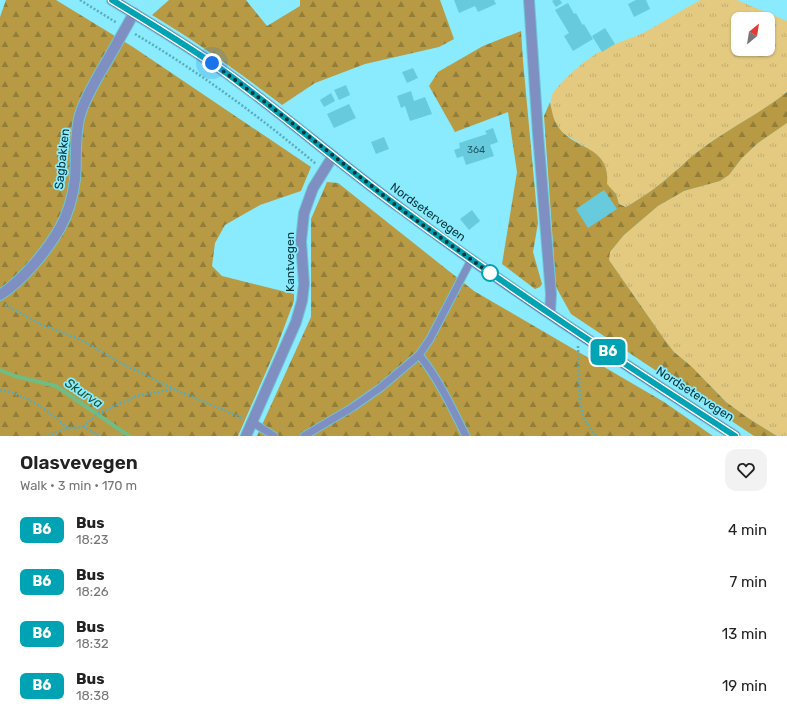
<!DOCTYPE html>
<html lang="en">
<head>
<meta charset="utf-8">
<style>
  :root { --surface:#fff; --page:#f2f2f2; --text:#222; --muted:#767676 }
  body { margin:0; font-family:Rubik,sans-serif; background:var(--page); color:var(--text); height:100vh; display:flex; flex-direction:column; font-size:15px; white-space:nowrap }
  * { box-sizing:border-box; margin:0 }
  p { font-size:13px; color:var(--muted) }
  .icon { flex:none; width:22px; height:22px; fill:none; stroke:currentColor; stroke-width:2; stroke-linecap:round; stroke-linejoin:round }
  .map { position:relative; height:436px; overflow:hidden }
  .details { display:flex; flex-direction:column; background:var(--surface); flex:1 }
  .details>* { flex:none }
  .badge { padding:0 8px; border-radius:6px; font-size:14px; line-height:26px }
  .needle { width:26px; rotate:30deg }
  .controls { position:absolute; left:731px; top:12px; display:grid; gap:8px }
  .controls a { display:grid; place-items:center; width:44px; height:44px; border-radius:8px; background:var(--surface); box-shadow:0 1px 3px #0004; font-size:20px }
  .you { position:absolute; width:20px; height:20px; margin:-10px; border:3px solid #fff; border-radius:50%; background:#1a73e8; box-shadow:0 0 0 6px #1a73e833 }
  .map>.badge { position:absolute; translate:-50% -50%; box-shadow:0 0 0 2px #fff }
  .round { display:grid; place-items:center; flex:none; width:42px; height:42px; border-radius:12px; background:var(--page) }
  .head { display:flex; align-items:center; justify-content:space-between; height:68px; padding:0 20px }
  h1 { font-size:19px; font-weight:600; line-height:30px }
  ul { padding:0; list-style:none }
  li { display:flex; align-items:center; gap:12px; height:52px; padding:0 20px }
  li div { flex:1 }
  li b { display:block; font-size:15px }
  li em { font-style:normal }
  li .badge { min-width:44px; font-weight:700; text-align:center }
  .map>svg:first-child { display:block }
  .grass { fill:url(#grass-tufts); fill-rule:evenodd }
  .forest { fill:url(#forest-firs) }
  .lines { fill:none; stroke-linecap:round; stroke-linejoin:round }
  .stream { stroke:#71bc83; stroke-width:4 }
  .building { fill:#68cbdd }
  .lane-casing { stroke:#6ec6d6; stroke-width:9 }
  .street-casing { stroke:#6ec6d6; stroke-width:12 }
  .secondary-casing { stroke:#6ec6d6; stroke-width:12 }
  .path { stroke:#5babb9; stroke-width:2.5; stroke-dasharray:2 2; stroke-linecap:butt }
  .lane { stroke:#7f8fc1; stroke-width:7 }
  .street { stroke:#7f8fc1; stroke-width:10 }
  .secondary { stroke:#5569b2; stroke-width:10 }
  .line-casing { stroke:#fff; stroke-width:9 }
  .line { stroke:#00a3b4; stroke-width:6 }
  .walk { stroke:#033239; stroke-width:4; stroke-dasharray:0 7.2 }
  .stop-dot { fill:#fff; stroke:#00a3b4; stroke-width:2 }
  .labels { text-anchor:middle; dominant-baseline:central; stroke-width:3.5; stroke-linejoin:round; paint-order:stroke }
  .number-label { font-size:10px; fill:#1c5862 }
  .street-label { font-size:12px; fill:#033239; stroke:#89ebfd }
  .water-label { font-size:13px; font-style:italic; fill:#1b512c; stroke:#89ebfd }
</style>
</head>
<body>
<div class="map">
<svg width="787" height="436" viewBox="0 0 787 436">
  <defs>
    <pattern id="grass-tufts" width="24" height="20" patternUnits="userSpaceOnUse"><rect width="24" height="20" fill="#e4ca80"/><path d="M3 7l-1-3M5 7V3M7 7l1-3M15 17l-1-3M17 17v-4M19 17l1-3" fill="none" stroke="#c2ae6f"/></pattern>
    <pattern id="forest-firs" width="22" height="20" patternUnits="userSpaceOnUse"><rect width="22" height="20" fill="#b79a43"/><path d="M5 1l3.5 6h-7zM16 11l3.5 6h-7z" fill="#937e39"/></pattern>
  </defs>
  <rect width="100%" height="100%" fill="#89ebfd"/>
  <g class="grass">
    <path d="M700,0H737L787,21V92C758,115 725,130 696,153C688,159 681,167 673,173C659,186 643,197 626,207L619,204L616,194L607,184C612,140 557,150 551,109C550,101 551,94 556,89C569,74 585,60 602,50C616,42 631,39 645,32C663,22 682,10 700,0ZM738,19H768V49H738Z"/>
    <path d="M787,123V436H777L748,418L726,402L691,366L674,352L664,339L609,260L610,252L624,235L658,206L684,191L720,181L729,175L742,158L758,143Z"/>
  </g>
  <g class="forest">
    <path d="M6,0H56L133,47L311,167L301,191L260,205L225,225L215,243L212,266L222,276L294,294V301L276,349L238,436H0V17Z"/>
    <path d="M169,0H246L267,26L300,6V0H440L454,39L439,47L365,64L315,83L282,105C240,73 197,42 152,15Z"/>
    <path d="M521,31L523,61L538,223L533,252L542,284L540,287L535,289L502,264L517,172L508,112L455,132L429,86L438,72L483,46Z"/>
    <path d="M787,92V123L758,143L742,158L729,175L720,181L684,191L658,206L624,235L610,252L609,260L664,339L674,352L691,366L726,402L748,418L777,436H754L571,314L556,287L544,116L550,102C552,111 553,120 559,128C575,150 611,146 607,184L616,194L619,204L626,207C643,197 659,186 673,173C681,167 688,159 696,153C725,130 758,115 787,92Z"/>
    <path d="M327,182L338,183L474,291L664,402L713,436H257L311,317V219Z"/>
  </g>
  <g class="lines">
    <path class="stream" d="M0,370L15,376L56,386L129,436"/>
  </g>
  <g class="building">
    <path d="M454,0H494L496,4L478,12L475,6L459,13Z"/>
    <path d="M554,0H560L562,3L556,7L552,1Z"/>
    <path d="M636,0H646L650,9L634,17L628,4Z"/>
    <path d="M568,3L574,14L576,13L582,24V25L584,24L593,39L573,51L564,36L569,33L555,10Z"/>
    <path d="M605,28L615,44L602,52L592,36Z"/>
    <path d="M413,68L418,78L407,83L402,72Z"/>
    <path d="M346,85L350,95L339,100L334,90Z"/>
    <path d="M411,91L414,101L425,97L432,114L410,121L405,106L401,108L397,96Z"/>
    <path d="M331,93L335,101L324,107L320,100Z"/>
    <path d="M349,104L356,118L334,128L327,114Z"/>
    <path d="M493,128L498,142L490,145L494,156L466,165L463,156L457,158L454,150L460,148L459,143L487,134L485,131Z"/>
    <path d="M384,137L389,149L376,154L371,142Z"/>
    <path d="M604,190L617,209L588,228L576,209Z"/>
    <path d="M472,210L480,221L469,230L460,219Z"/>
  </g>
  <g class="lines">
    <g class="lane-casing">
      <g id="lane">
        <path d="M419,355C439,379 452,408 466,436"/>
        <path d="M252,422L274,436"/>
        <path d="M304,436L353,407L380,388L419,355L430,339L471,260"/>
      </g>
    </g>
    <g class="street-casing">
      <g id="street">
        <path d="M529,0L538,134L551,294L550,313"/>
        <path d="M0,295C22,281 47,251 60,228C68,214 73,195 75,179C77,158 74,135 80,115C85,98 95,82 104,66C114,49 124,31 134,13"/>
        <path d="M246,436L296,322L302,301L304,284L301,241L304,213L313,188L333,156"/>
      </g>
    </g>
    <g class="secondary-casing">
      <path id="secondary" d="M112,0C150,23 188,46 225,72C286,116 342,166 403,210C510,290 623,363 735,436"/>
    </g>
    <g class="path">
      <path d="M80,0L117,23"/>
      <path d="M135,34C199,72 259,116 316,164"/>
      <path d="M5,305L40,324L84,341L115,360L174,389L242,418"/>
      <path d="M578,346L580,405L584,419L596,436"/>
      <path d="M0,390C25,394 50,411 67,428"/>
      <path d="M83,427L97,414L137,396L173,389"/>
      <path d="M48,436L67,428L83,427L100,436"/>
    </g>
    <use href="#lane" class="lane"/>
    <use href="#street" class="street"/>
    <use href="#secondary" class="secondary"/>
  </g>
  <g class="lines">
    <g class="line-casing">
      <path id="line" d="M112,0C150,23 188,46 225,72C286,116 342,166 403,210C511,290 623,363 735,436"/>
    </g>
    <use href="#line" class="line"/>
    <path class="walk" d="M212,63L269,105L402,210L490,273"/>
  </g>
  <circle class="stop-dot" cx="490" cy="273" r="8"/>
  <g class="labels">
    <g class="number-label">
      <text x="476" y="150">364</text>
    </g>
    <g class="street-label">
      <text transform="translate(62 159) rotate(-84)">Sagbakken</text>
      <text transform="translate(428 212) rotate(36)">Nordsetervegen</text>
      <text transform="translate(290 262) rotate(-90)">Kantvegen</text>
      <text transform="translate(695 394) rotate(33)">Nordsetervegen</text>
    </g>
    <g class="water-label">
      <text transform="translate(84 393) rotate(34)">Skurva</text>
    </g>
  </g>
</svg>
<div class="controls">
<a><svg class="needle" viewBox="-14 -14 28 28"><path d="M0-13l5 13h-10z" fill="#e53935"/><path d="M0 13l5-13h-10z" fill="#767676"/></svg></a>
</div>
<div class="you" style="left:212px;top:63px"></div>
<b class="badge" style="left:608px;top:352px;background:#00a3b4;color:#fff">B6</b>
</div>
<section class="details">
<div class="head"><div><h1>Olasvevegen</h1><p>Walk · 3 min · 170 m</p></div><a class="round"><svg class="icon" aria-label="heart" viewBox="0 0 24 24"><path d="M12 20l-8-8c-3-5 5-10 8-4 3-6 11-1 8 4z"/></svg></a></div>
<ul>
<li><span class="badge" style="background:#00a3b4;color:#fff">B6</span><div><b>Bus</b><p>18:23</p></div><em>4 min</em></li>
<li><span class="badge" style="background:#00a3b4;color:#fff">B6</span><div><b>Bus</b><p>18:26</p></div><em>7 min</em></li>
<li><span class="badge" style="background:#00a3b4;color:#fff">B6</span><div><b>Bus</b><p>18:32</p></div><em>13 min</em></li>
<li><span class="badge" style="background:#00a3b4;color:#fff">B6</span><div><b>Bus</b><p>18:38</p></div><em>19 min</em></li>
</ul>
</section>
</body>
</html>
